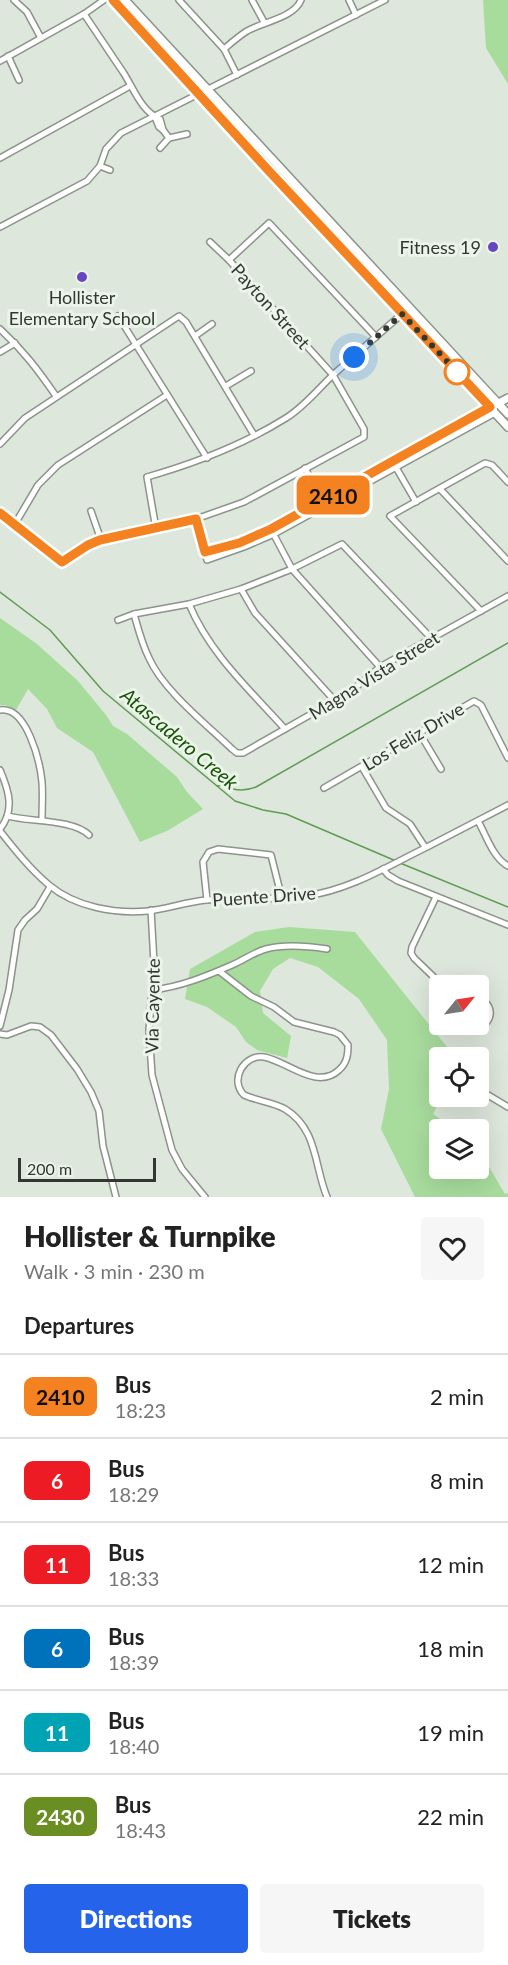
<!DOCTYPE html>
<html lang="en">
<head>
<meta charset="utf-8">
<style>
  :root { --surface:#fff; --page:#f6f6f6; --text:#222; --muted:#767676; --line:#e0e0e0; --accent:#2563eb }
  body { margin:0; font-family:Lato,sans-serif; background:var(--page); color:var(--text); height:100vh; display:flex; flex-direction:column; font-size:22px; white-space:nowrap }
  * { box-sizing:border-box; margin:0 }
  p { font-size:20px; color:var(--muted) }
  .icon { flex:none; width:33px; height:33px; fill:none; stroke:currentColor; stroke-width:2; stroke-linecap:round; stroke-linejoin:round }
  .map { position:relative; height:1197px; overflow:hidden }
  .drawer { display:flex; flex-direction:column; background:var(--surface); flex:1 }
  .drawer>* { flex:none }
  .badge { padding:0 12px; border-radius:9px; font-size:21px; line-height:39px }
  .needle { width:39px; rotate:60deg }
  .controls { position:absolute; left:429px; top:975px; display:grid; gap:12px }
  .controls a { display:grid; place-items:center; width:60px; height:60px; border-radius:6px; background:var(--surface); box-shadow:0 6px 24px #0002; font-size:30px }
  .scale { position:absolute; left:18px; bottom:15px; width:138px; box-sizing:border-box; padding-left:6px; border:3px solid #333732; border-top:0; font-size:16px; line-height:21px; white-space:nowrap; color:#333732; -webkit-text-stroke:4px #ebf4e9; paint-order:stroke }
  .you { position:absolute; width:30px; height:30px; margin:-15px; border:4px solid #fff; border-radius:50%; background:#1a73e8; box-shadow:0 0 0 9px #1a73e833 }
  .map>.badge { position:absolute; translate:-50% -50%; box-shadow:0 0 0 3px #fff }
  h2 { padding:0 24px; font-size:22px; line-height:54px }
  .round { display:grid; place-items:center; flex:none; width:63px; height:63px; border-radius:6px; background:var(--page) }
  .summary { display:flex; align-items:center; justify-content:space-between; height:102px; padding:0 24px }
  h1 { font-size:28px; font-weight:800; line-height:45px }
  .button { display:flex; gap:12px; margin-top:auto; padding:12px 24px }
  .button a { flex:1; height:69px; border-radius:6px; background:var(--accent); color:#fff; font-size:24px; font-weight:800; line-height:69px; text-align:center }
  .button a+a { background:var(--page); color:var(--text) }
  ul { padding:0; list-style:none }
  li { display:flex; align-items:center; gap:18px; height:84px; padding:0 24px; border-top:2px solid var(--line) }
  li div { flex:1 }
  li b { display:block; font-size:22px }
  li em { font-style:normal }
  li .badge { min-width:66px; font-weight:700; text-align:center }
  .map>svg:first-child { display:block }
  .green { fill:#a8dc9d }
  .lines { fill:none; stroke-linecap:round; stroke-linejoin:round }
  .stream { stroke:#609b54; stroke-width:1.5 }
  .minor-casing { stroke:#8b9489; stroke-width:8 }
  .major-casing { stroke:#8b9489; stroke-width:10 }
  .minor { stroke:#fff; stroke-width:5 }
  .major { stroke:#fff; stroke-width:7 }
  .line-casing { stroke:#fff; stroke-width:14 }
  .line { stroke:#f58220; stroke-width:9 }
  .walk { stroke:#333732; stroke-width:6; stroke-dasharray:0 10.8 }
  .poi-dot { fill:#6647c0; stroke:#ebf4e9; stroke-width:2 }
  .stop-dot { fill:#fff; stroke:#f58220; stroke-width:3 }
  .labels { text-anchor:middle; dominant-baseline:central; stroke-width:6; stroke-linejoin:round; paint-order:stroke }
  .poi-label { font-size:18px; fill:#333732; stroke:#ebf4e9; text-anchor:end }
  .street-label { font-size:18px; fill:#333732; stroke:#ebf4e9 }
  .water-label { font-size:20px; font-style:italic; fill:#175206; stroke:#ebf4e9 }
</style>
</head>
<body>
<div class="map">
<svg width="508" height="1197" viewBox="0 0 508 1197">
  <rect width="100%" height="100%" fill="#dee7dc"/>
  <g class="green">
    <path d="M483,0H508V84L486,48Z"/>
    <path d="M0,618L37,644L78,681L106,715L113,726L127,734L177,777L187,792L203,809L167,831L140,842L93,752L57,728L47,709L28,689L16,710L5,705H0Z"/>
    <path d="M289,927L355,932L455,1057L440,1058V1096L442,1097L433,1114L455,1129L440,1130V1168H478L479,1150L505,1194L508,1193V1197H415L381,1129L389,1089L387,1040L359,999L318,967L290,958L273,969L260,991L263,1013L291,1036L287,1058L257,1050L246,1042L236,1027L207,1007L185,999L190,969L255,932Z"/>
  </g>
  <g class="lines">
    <g class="stream">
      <path d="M0,592L50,630L103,691L235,801L263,810L286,814L396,861"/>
      <path d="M217,786L223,785C234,791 244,792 256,787L508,643"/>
      <path d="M400,863L508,907"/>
    </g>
    <g class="minor-casing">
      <g id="minor">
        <path d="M14,0L27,12L41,38"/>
        <path d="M179,0L224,49L237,75"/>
        <path d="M252,0L264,22"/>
        <path d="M349,0L356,15"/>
        <path d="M84,14C97,33 110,53 123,72C134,89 141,111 160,119L163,130L159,127L155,117"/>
        <path d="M224,49C231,43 239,36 247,31C263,22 295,17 301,0"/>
        <path d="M8,56L19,80"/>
        <path d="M0,61L84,14L104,0"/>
        <path d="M169,138L187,134"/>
        <path d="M160,148L169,138L163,130"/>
        <path d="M0,158L130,86"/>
        <path d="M100,166L110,170"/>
        <path d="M0,227L87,181L100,166L106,149L121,133L385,0"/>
        <path d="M229,260L269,223L376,337"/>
        <path d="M118,316L207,458"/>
        <path d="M0,329C23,350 38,370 56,396"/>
        <path d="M195,336L212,324"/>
        <path d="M0,352L15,343"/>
        <path d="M226,386L251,371"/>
        <path d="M0,444L25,418L179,316L186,322L254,435"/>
        <path d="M394,464L416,502"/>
        <path d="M305,468L323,502"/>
        <path d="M440,489L508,561"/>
        <path d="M91,511L101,540"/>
        <path d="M0,513L62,562L88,545L101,540L119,535L156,529L196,519L244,502L364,437V429L333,375L229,260L210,242"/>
        <path d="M196,519L207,560L244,547L274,534L495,413"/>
        <path d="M15,524L38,485L58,465L167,395"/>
        <path d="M156,529L147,477C196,463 243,445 286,418C304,407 318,389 333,375C356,354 379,334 402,314"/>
        <path d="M273,533L292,569L380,667"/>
        <path d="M205,552L239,543L271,529L490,407"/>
        <path d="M241,589L255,613L335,701"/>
        <path d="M189,604C210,654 249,689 285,729"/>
        <path d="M481,611L390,516L485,463L492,465L508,482"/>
        <path d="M134,614C138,628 142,644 149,658C163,690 206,724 232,749L237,753H243L350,692L380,667L508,596"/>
        <path d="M118,620L134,614L189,604L241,589L292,569L342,544L431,638"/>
        <path d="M0,710C27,706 40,762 42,782C43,795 42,807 42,820"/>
        <path d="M419,732L441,769"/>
        <path d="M362,767L386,808L410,824L425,847"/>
        <path d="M0,770C9,791 15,810 0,829"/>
        <path d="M324,788L474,701L481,705L508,758"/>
        <path d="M8,816C29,822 73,819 89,835"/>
        <path d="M478,821C486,835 493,858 508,866"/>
        <path d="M0,831C15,850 30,869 49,885C75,907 115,914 148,911C167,909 186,902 206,900C239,897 272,901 306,896C350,890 388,866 427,847C454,833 481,819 508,805"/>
        <path d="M383,869L388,875L398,881L508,925"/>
        <path d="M436,897L412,947L411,953L414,958L442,985"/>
        <path d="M207,900L203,862L209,852L218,849L271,855L282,899"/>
        <path d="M151,910L154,963L149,1030L152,1075L172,1150L182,1169L205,1197"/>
        <path d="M219,971L251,996L274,1007L294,1022L334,1032L340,1035L348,1045C348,1055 347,1063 339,1070C317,1091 287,1061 264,1057C244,1054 229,1080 244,1095C257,1101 273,1102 285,1109C318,1129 314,1166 327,1197"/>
        <path d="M152,990C180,987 207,976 232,965C244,960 254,952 266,949C285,944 307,946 327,949"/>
        <path d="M467,1024C488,1036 501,1006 478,998"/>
        <path d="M0,1026L9,990L18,930L25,920L37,909L50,887"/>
        <path d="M0,1034L7,1035L31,1026L40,1027L51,1035L77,1069L91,1092L99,1111L103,1146L116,1197"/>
        <path d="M478,1089L508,1107"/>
      </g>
    </g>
    <g class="major-casing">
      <g id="major">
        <path d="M113,0L508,427"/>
        <path d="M125,0L508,414"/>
        <path d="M495,405L508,398"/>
      </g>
    </g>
    <use href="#minor" class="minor"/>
    <use href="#major" class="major"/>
  </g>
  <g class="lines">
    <g class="line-casing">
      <path id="line" d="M0,513L62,562L88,545L100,540L196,519L205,552L239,543L271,529L490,407L268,170L113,0"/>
    </g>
    <use href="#line" class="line"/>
    <path class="walk" d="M354,357L402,314L462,377L457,372"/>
  </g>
  <g class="poi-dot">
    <circle cx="493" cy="247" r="6"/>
    <circle cx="82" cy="277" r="6"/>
  </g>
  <circle class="stop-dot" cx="457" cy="372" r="12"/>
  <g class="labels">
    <g class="poi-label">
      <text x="481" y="247">Fitness 19</text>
      <text x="82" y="297" text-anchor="middle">Hollister<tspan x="82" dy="21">Elementary School</tspan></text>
    </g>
    <g class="street-label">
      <text transform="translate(271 306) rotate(48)">Payton Street</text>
      <text transform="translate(374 675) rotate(-32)">Magna Vista Street</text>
      <text transform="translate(413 736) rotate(-31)">Los Feliz Drive</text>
      <text transform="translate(264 896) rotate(-4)">Puente Drive</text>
      <text transform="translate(152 1006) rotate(-89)">Via Cayente</text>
    </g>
    <g class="water-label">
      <text transform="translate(180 738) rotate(40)">Atascadero Creek</text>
    </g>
  </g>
</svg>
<div class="controls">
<a><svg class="needle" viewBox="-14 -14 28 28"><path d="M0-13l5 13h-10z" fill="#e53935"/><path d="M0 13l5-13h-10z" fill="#767676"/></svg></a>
<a><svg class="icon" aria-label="locate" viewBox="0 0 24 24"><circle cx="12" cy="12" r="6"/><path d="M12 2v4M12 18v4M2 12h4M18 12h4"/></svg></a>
<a><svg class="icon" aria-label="layers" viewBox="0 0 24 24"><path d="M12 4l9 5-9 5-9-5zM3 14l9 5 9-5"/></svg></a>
</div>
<div class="scale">200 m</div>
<div class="you" style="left:354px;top:357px"></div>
<b class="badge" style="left:333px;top:495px;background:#f58220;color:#111">2410</b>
</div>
<section class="drawer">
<div class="summary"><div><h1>Hollister &amp; Turnpike</h1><p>Walk · 3 min · 230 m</p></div><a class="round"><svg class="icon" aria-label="heart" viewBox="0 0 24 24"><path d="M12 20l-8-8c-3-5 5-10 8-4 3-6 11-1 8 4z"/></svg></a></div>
<h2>Departures</h2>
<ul>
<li><span class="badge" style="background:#f58220;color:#111">2410</span><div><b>Bus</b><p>18:23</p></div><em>2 min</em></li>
<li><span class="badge" style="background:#ed1c24;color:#fff">6</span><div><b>Bus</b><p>18:29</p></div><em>8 min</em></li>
<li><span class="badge" style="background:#ed1c24;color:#fff">11</span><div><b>Bus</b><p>18:33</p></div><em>12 min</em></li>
<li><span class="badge" style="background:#0072bc;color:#fff">6</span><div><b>Bus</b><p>18:39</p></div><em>18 min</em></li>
<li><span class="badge" style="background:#00a3b4;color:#fff">11</span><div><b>Bus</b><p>18:40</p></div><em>19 min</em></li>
<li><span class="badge" style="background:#6b8e23;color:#fff">2430</span><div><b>Bus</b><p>18:43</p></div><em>22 min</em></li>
</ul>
<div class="button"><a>Directions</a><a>Tickets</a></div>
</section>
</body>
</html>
